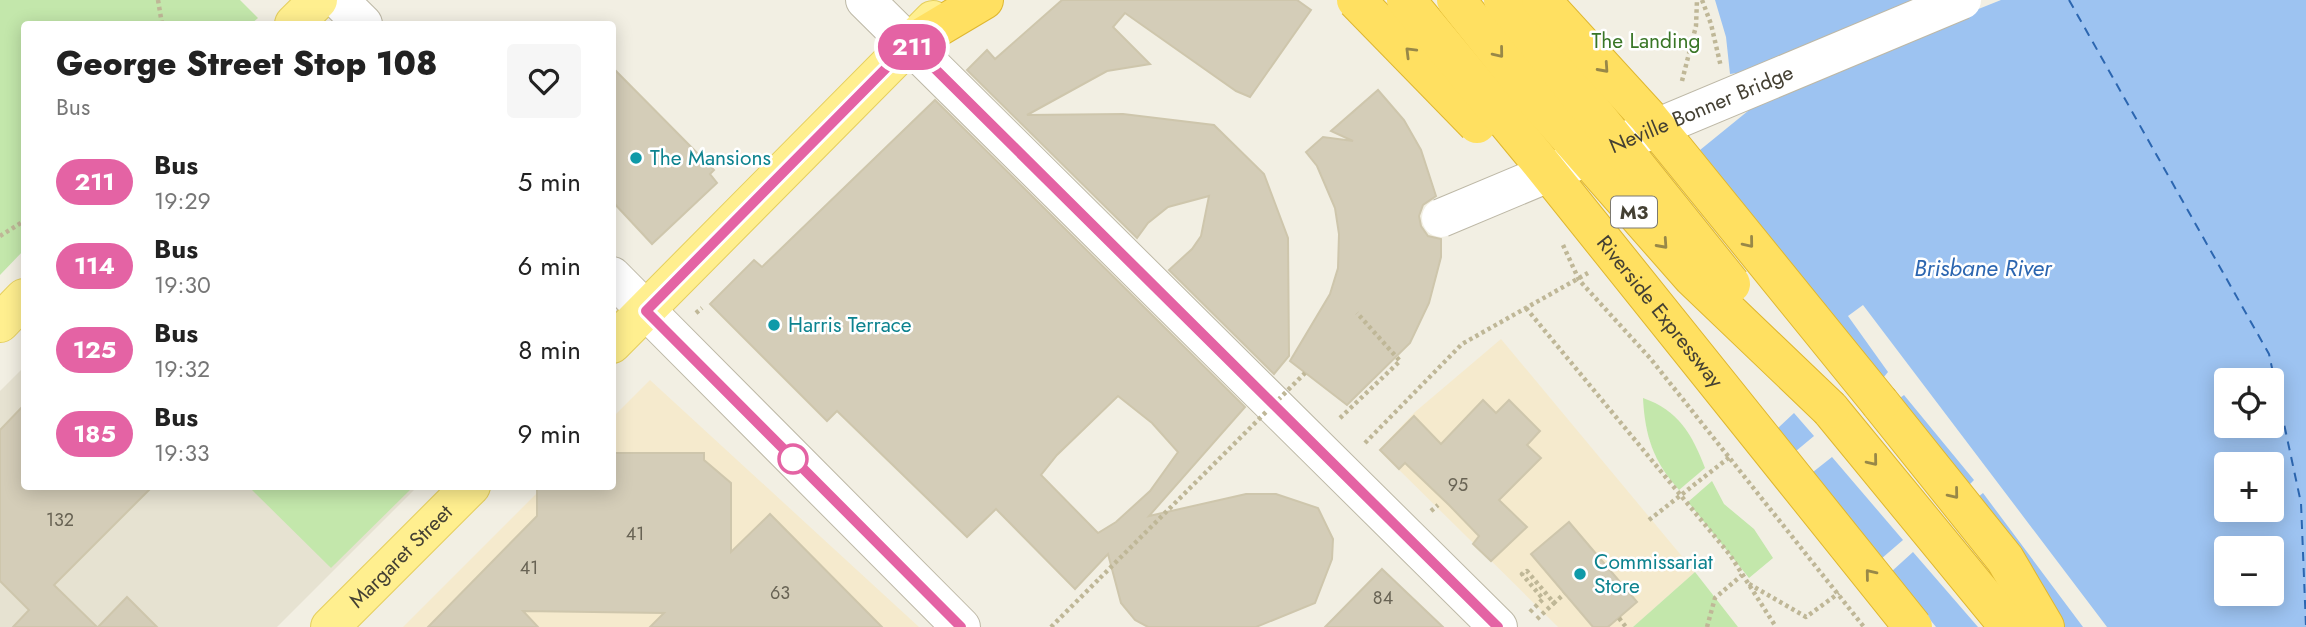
<!DOCTYPE html>
<html lang="en">
<head>
<meta charset="utf-8">
<style>
  :root { --surface:#fff; --page:#f6f6f6; --text:#222; --muted:#767676 }
  body { margin:0; font-family:Jost,sans-serif; background:var(--page); color:var(--text); height:100vh; display:flex; flex-direction:column; font-size:26px; white-space:nowrap }
  * { box-sizing:border-box; margin:0 }
  p { font-size:23px; color:var(--muted) }
  .icon { flex:none; width:38px; height:38px; fill:none; stroke:currentColor; stroke-width:2; stroke-linecap:round; stroke-linejoin:round }
  .map { position:relative; flex:1; overflow:hidden }
  .sheet { position:absolute; left:21px; top:21px; width:595px; height:469px; display:flex; flex-direction:column; background:var(--surface); border-radius:7px; box-shadow:0 4px 18px #0003 }
  .sheet>* { flex:none }
  .badge { padding:0 14px; border-radius:23px; font-size:24px; line-height:46px }
  .buttons { position:absolute; left:2214px; top:368px; display:grid; gap:14px }
  .buttons a { display:grid; place-items:center; width:70px; height:70px; border-radius:7px; background:var(--surface); box-shadow:0 4px 18px #0003; font-size:35px }
  .map>.badge { position:absolute; translate:-50% -50%; box-shadow:0 0 0 4px #fff }
  .round { display:grid; place-items:center; flex:none; width:74px; height:74px; border-radius:7px; background:var(--page) }
  .headline { display:flex; align-items:center; justify-content:space-between; height:119px; padding:0 35px }
  h1 { font-size:33px; font-weight:800; line-height:52px }
  ul { padding:0; list-style:none }
  li { display:flex; align-items:center; gap:21px; height:84px; padding:0 35px }
  li div { flex:1 }
  li b { display:block; font-size:26px }
  li em { font-style:normal }
  li .badge { min-width:77px; font-weight:700; text-align:center }
  .map>svg:first-child { display:block }
  .residential { fill:#e6e2d1 }
  .commercial { fill:#f5eacd }
  .green { fill:#c3e7ab }
  .water { fill:#9dc3f1; fill-rule:evenodd }
  .pier { fill:#f2efe3; fill-rule:evenodd }
  .lines { fill:none; stroke-linecap:round; stroke-linejoin:round }
  .ferry { stroke:#2c66b0; stroke-width:2; stroke-dasharray:9 7; stroke-linecap:butt }
  .building { fill:#d4cdb8; stroke:#cec6ac; stroke-width:2; fill-rule:evenodd }
  .minor-casing { stroke:#bdb8a6; stroke-width:40 }
  .major-casing { stroke:#e5cf5e; stroke-width:40 }
  .highway-casing { stroke:#dfb730; stroke-width:40 }
  .path { stroke:#bfb797; stroke-width:4.5; stroke-dasharray:3.5 3.5; stroke-linecap:butt }
  .minor { stroke:#fff; stroke-width:38 }
  .major { stroke:#ffef8f; stroke-width:38 }
  .highway { stroke:#ffe061; stroke-width:38 }
  .minor-bridge-casing { stroke:#bdb8a6; stroke-width:40; stroke-linecap:butt }
  .highway-bridge-casing { stroke:#dfb730; stroke-width:40; stroke-linecap:butt }
  .path-bridge { stroke:#bfb797; stroke-width:4.5; stroke-dasharray:3.5 3.5; stroke-linecap:butt }
  .minor-bridge { stroke:#fff; stroke-width:38 }
  .highway-bridge { stroke:#ffe061; stroke-width:38 }
  .oneway { stroke:#988848 }
  .line-casing { stroke:#fff; stroke-width:16 }
  .line { stroke:#e463a4; stroke-width:10 }
  .culture-dot { fill:#0f9aa8; stroke:#fff; stroke-width:2.5 }
  .stop-dot { fill:#fff; stroke:#e463a4; stroke-width:3.5 }
  .labels { text-anchor:middle; dominant-baseline:central; stroke-width:5; stroke-linejoin:round; paint-order:stroke }
  .number-label { font-size:18px; fill:#686354 }
  .shield { fill:#fff; stroke:#7c7970; stroke-width:2 }
  .shield-label { font-size:19px; font-weight:bold; fill:#444033 }
  .park-label { font-size:21px; fill:#397626; stroke:#fff }
  .street-label { font-size:21px; fill:#444033; stroke:#fff }
  .culture-label { font-size:21px; fill:#0d838f; stroke:#fff; text-anchor:start }
  .water-label { font-size:23px; font-style:italic; fill:#2c66b0; stroke:#fff }
</style>
</head>
<body>
<div class="map">
<svg width="2306" height="627" viewBox="0 0 2306 627">
  <rect width="100%" height="100%" fill="#f2efe3"/>
  <path class="residential" d="M24,367V486L417,487L277,627H0V391Z"/>
  <g class="commercial">
    <path d="M1501,339L1695,572L1633,627H1558L1379,450L1415,412Z"/>
    <path d="M650,380L919,627H403L543,487L612,486L613,417Z"/>
  </g>
  <g class="green">
    <path d="M0,0H240L258,18L251,24H24V250L0,275Z"/>
    <path d="M1643,398C1678,410 1692,434 1705,468L1679,490C1653,461 1645,436 1643,398Z"/>
    <path d="M1712,481L1724,504L1754,529L1773,558L1749,578L1688,502Z"/>
    <path d="M249,487H413L331,568Z"/>
    <path d="M1695,572L1738,627H1633Z"/>
  </g>
  <path class="water" d="M1537,0H2306V627H1921L1695,333ZM2226,380H2272V425H2226ZM2226,464H2272V509H2226ZM2226,548H2272V593H2226Z"/>
  <path class="pier" d="M1534,0H1715L1726,37L1730,74L1751,71L1937,0H2001L1758,97L1759,102L1700,150L1883,378L1888,372L1848,316L1863,305L2107,627H2083L1983,493L1978,497L2040,580L2064,627H1978L1913,552L1891,572L1936,627H1917L1692,335L1602,152ZM1904,395L1974,480L1969,485L1900,398ZM1794,413L1814,436L1796,451L1778,428ZM1832,457L1903,540L1881,559L1813,472Z"/>
  <g class="lines">
    <path class="ferry" d="M2069,0L2269,354L2301,503L2306,627"/>
  </g>
  <g class="building">
    <path d="M1062,0H1297L1311,10L1250,97L1236,91L1125,13L1113,27L1150,64L1107,71L1027,115L1123,114L1214,125L1264,174L1288,238L1289,356L1274,374L1169,270L1192,249L1201,236L1209,196L1168,207L1148,223L1137,238L967,70L987,50L995,59Z"/>
    <path d="M612,67L714,170L710,174L717,183L652,244L612,201Z"/>
    <path d="M1378,90L1404,120L1421,150L1436,196L1423,205L1419,216L1421,226L1428,236L1441,239V257L1429,303L1410,343L1347,405L1290,361L1330,294L1338,268L1339,234L1335,208L1317,166L1306,152L1323,137L1353,141L1331,131Z"/>
    <path d="M935,100L1245,407L1149,516L1246,494H1276L1318,508L1333,539L1332,559L1315,603L1256,627H1148L1135,620L1121,603L1108,554L1075,589L996,509L967,537L837,411L827,421L710,304L754,260L762,267ZM1118,396L1152,423L1178,452L1150,491L1116,522L1098,533L1041,475L1057,455Z"/>
    <path d="M1483,400L1496,413L1509,400L1540,431L1527,445L1541,458L1499,500L1527,527L1491,561L1473,544L1479,536L1449,505L1405,463L1399,469L1380,450L1414,416L1441,444Z"/>
    <path d="M24,405V486H153L54,585L97,627H13L29,610L0,581V430Z"/>
    <path d="M612,453H704V460L731,483V552L770,514L882,627H650L664,613L523,611L538,627H428L537,516V486H612Z"/>
    <path d="M1569,522L1637,602L1608,627H1593L1531,554Z"/>
    <path d="M1382,569L1443,627H1325Z"/>
    <path d="M127,597L157,627H98Z"/>
  </g>
  <g class="lines">
    <g class="minor-casing">
      <g id="minor">
        <path d="M339,0L363,24"/>
        <path d="M865,0L1498,627"/>
        <path d="M612,276L961,627"/>
      </g>
    </g>
    <g class="major-casing">
      <g id="major">
        <path d="M294,24L318,0"/>
        <path d="M0,323L24,298"/>
        <path d="M612,344L933,20"/>
        <path id="s1" d="M330,627L471,486"/>
      </g>
    </g>
    <g class="highway-casing">
      <g id="highway">
        <path d="M910,44L984,0"/>
        <path d="M1880,403L2005,559L2045,627"/>
        <path d="M1830,409L2009,627"/>
      </g>
    </g>
    <g class="path">
      <path d="M158,0L162,24"/>
      <path d="M1702,0L1711,24L1721,67"/>
      <path d="M1682,81L1696,26L1697,0"/>
      <path d="M0,236L24,221"/>
      <path d="M1563,245L1579,280L1650,358L1864,627"/>
      <path d="M1526,308L1730,555L1776,627"/>
      <path d="M696,313L702,308"/>
      <path d="M1340,418L1400,361L1357,313"/>
      <path d="M1365,443L1462,344L1588,273"/>
      <path d="M1431,511L1438,505"/>
      <path d="M1649,520L1731,456"/>
      <path d="M1749,584L1806,617L1839,593"/>
      <path d="M1530,612L1543,599L1522,574L1527,571L1554,603L1564,594"/>
      <path d="M1619,618L1626,627"/>
      <path d="M1537,619L1554,603"/>
      <path d="M1051,627L1100,578"/>
      <path d="M1707,627L1715,598L1742,575"/>
    </g>
    <use href="#minor" class="minor"/>
    <use href="#major" class="major"/>
    <use href="#highway" class="highway"/>
    <g class="minor-bridge-casing">
      <g id="minor-bridge">
        <path id="s2" d="M1441,218L1962,0"/>
      </g>
    </g>
    <g class="highway-bridge-casing">
      <g id="highway-bridge">
        <path d="M1356,0L1477,124"/>
        <path id="s3" d="M1406,0L1540,162L1913,627"/>
        <path d="M1456,0L1538,102L1692,277L1830,409"/>
        <path d="M1503,0L1731,284"/>
        <path d="M1541,0L1648,117L1880,403"/>
      </g>
    </g>
    <path class="path-bridge" d="M1100,578L1305,373"/>
    <use href="#minor-bridge" class="minor-bridge"/>
    <use href="#highway-bridge" class="highway-bridge"/>
  </g>
  <defs><path id="oneway-chevron" d="M-2-3.5L2.5 0L-2 3.5" fill="none" stroke-width="1.6" stroke-linecap="round" stroke-linejoin="round" transform="scale(1.75)"/></defs>
  <g class="oneway">
    <use href="#oneway-chevron" transform="translate(1410 52) rotate(-135)"/>
    <use href="#oneway-chevron" transform="translate(1499 53) rotate(51)"/>
    <use href="#oneway-chevron" transform="translate(1604 68) rotate(48)"/>
    <use href="#oneway-chevron" transform="translate(1749 243) rotate(51)"/>
    <use href="#oneway-chevron" transform="translate(1663 244) rotate(48)"/>
    <use href="#oneway-chevron" transform="translate(1873 461) rotate(51)"/>
    <use href="#oneway-chevron" transform="translate(1954 494) rotate(51)"/>
    <use href="#oneway-chevron" transform="translate(1870 574) rotate(-129)"/>
  </g>
  <g class="lines">
    <g class="line-casing">
      <path id="line" d="M961,627L646,311L910,44L1498,627"/>
    </g>
    <use href="#line" class="line"/>
  </g>
  <g class="culture-dot">
    <circle cx="636" cy="158" r="7"/>
    <circle cx="774" cy="325" r="7"/>
    <circle cx="1580" cy="574" r="7"/>
  </g>
  <circle class="stop-dot" cx="793" cy="459" r="14"/>
  <g class="labels">
    <g class="number-label">
      <text x="1458" y="485">95</text>
      <text x="60" y="520">132</text>
      <text x="635" y="534">41</text>
      <text x="529" y="568">41</text>
      <text x="780" y="593">63</text>
      <text x="1383" y="598">84</text>
    </g>
    <rect class="shield" x="1611" y="196.5" width="46" height="31" rx="5"/>
    <g class="shield-label">
      <text x="1634" y="212">M3</text>
    </g>
    <g class="park-label">
      <text x="1646" y="41">The Landing</text>
    </g>
    <g class="street-label">
      <text stroke="none"><textPath href="#s2" startOffset="282">Neville Bonner Bridge</textPath></text>
      <text stroke="none"><textPath href="#s3" startOffset="402">Riverside Expressway</textPath></text>
      <text stroke="none"><textPath href="#s1" startOffset="100">Margaret Street</textPath></text>
    </g>
    <g class="culture-label">
      <text x="650" y="158">The Mansions</text>
      <text x="788" y="325">Harris Terrace</text>
      <text x="1594" y="562">Commissariat<tspan x="1594" dy="24">Store</tspan></text>
    </g>
    <g class="water-label">
      <text x="1983" y="268">Brisbane River</text>
    </g>
  </g>
</svg>
<div class="buttons">
<a><svg class="icon" aria-label="locate" viewBox="0 0 24 24"><circle cx="12" cy="12" r="6"/><path d="M12 2v4M12 18v4M2 12h4M18 12h4"/></svg></a>
<a>+</a>
<a>−</a>
</div>
<b class="badge" style="left:912px;top:47px;background:#e463a4;color:#fff">211</b>
<section class="sheet">
<div class="headline"><div><h1>George Street Stop 108</h1><p>Bus</p></div><a class="round"><svg class="icon" aria-label="heart" viewBox="0 0 24 24"><path d="M12 20l-8-8c-3-5 5-10 8-4 3-6 11-1 8 4z"/></svg></a></div>
<ul>
<li><span class="badge" style="background:#e463a4;color:#fff">211</span><div><b>Bus</b><p>19:29</p></div><em>5 min</em></li>
<li><span class="badge" style="background:#e463a4;color:#fff">114</span><div><b>Bus</b><p>19:30</p></div><em>6 min</em></li>
<li><span class="badge" style="background:#e463a4;color:#fff">125</span><div><b>Bus</b><p>19:32</p></div><em>8 min</em></li>
<li><span class="badge" style="background:#e463a4;color:#fff">185</span><div><b>Bus</b><p>19:33</p></div><em>9 min</em></li>
</ul>
</section>
</div>
</body>
</html>
